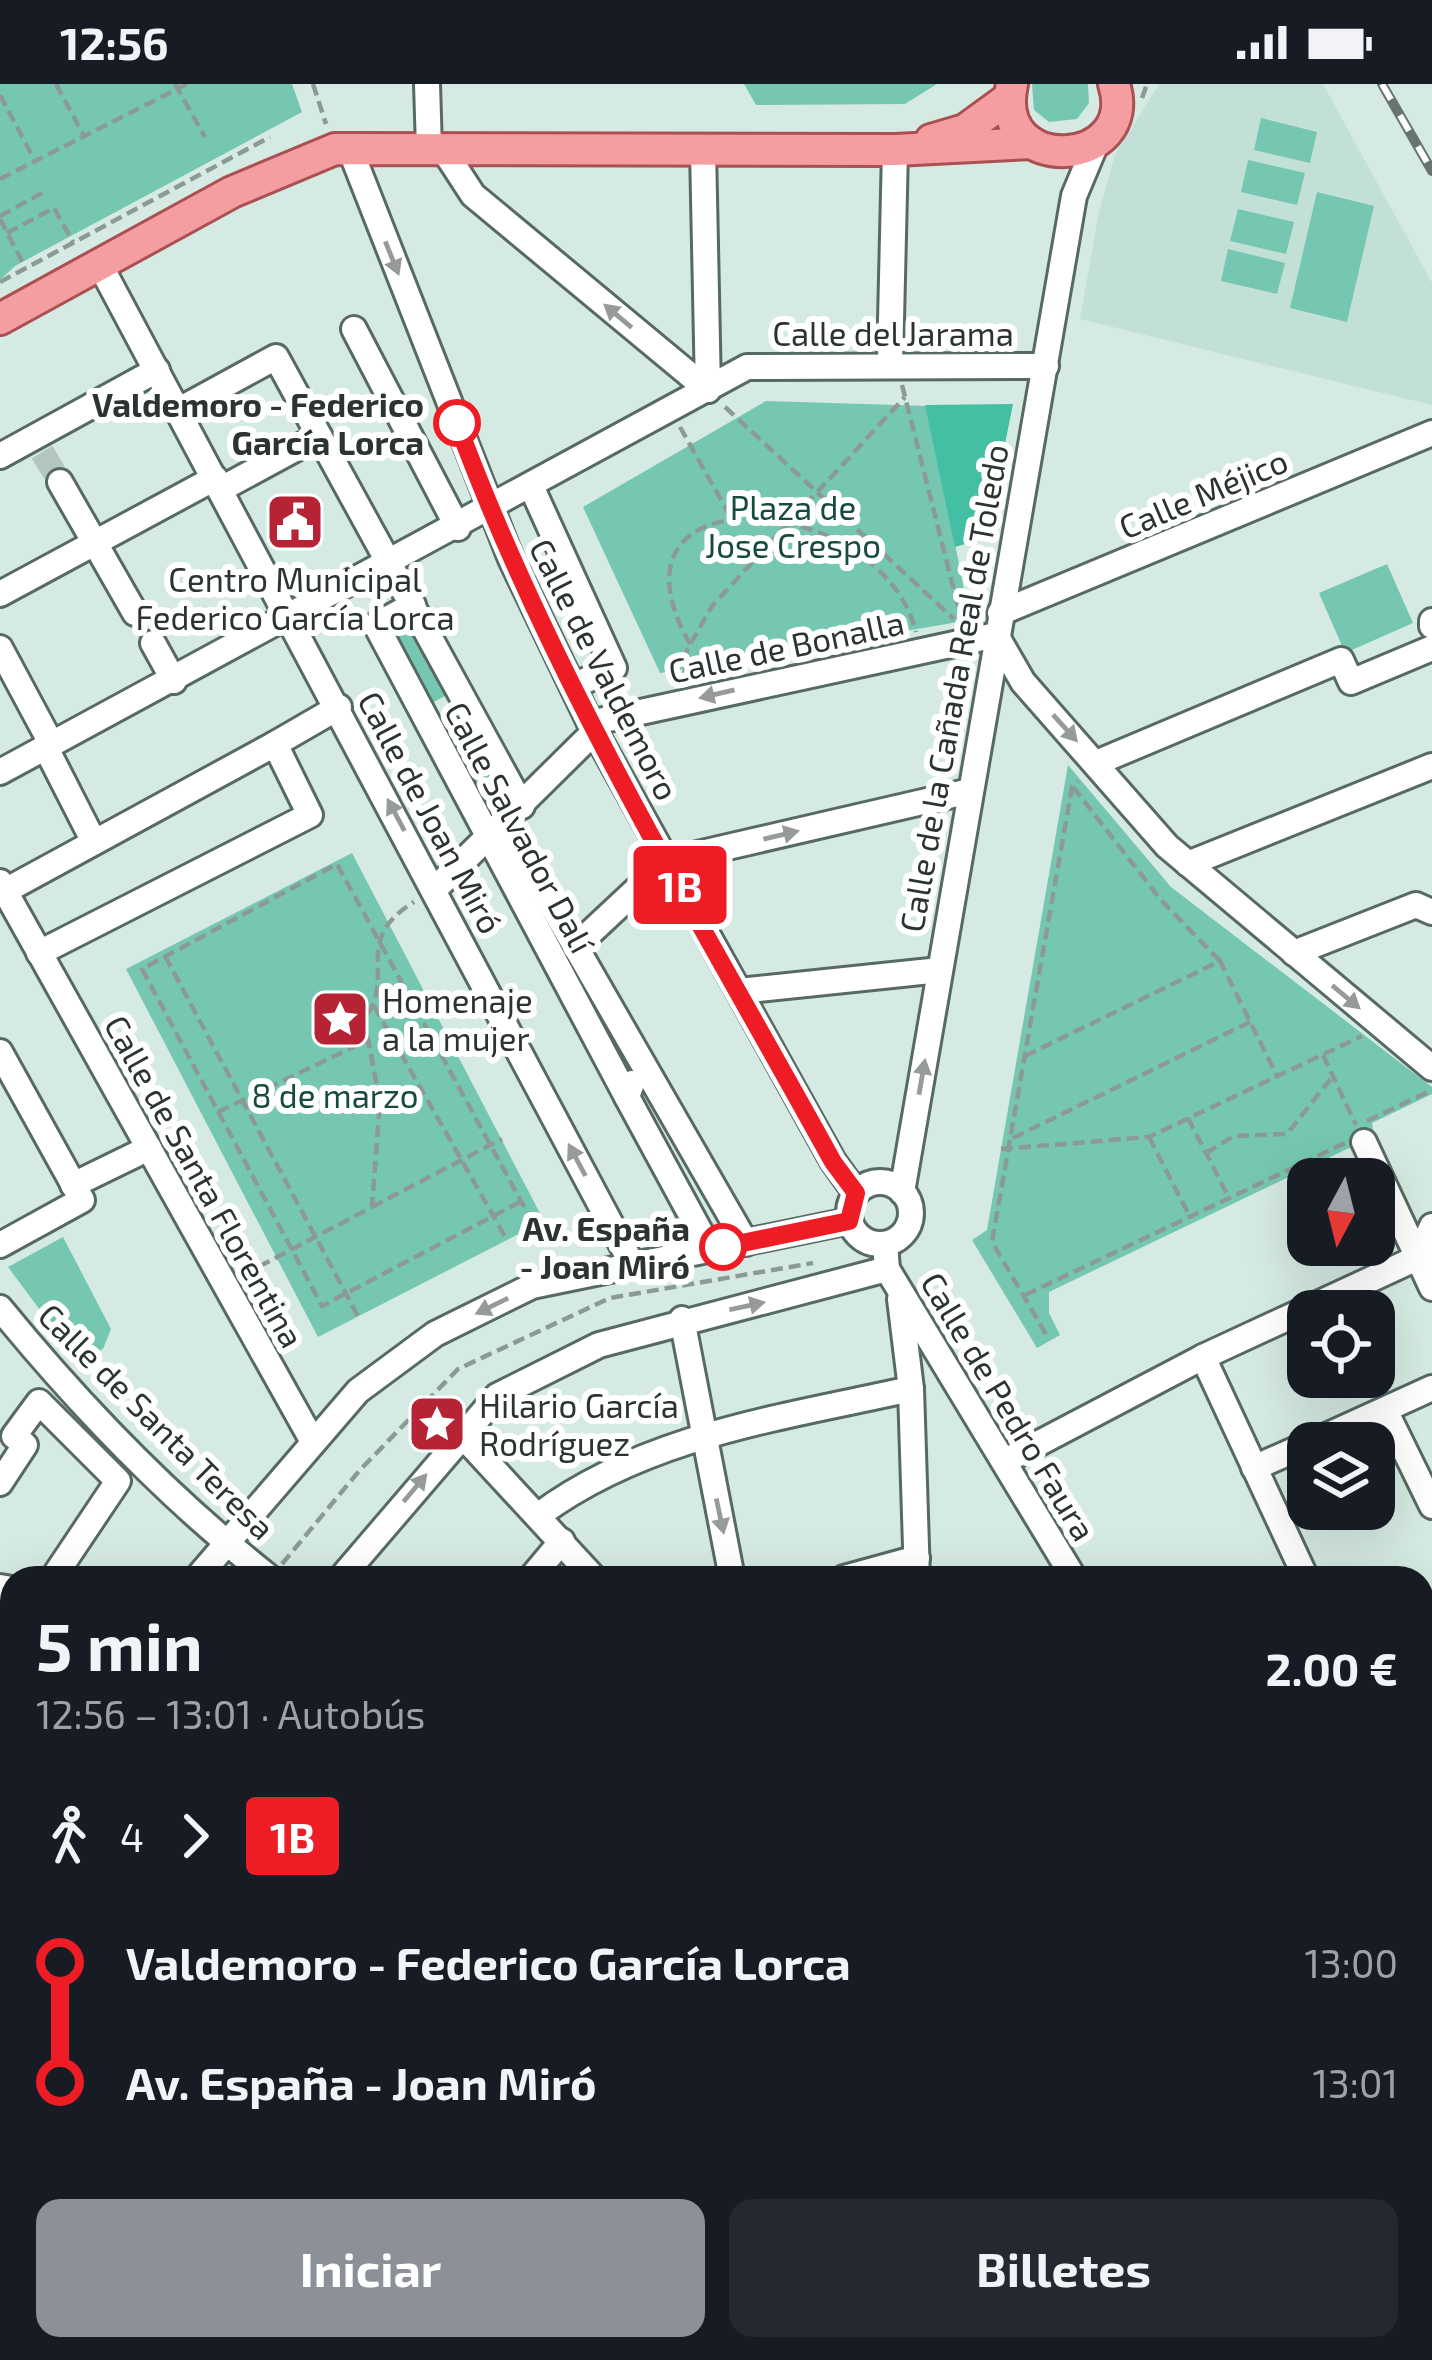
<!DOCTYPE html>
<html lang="es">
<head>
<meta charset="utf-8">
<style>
  :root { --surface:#171b24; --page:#242831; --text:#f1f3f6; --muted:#9ea1a6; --accent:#8c9099 }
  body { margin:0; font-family:"Exo 2",sans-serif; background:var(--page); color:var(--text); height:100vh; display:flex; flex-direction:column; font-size:45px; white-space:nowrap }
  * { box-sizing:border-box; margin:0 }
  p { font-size:39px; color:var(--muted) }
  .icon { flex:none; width:66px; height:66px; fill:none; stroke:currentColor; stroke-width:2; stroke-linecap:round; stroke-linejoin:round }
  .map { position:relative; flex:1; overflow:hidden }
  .details { position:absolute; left:0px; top:1482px; width:1434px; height:795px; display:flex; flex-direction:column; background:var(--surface); border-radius:36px 36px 0 0; box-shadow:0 12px 48px #0002 }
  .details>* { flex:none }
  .badge { padding:0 24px; border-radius:9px; font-size:42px; line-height:78px }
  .needle { width:78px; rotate:187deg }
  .tools { position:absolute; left:1287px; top:1074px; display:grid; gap:24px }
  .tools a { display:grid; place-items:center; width:108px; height:108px; border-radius:24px; background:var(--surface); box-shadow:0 12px 48px #0002; font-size:60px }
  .map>.badge { position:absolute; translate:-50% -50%; box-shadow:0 0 0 6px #fff }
  .legs { display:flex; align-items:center; gap:18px; height:132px; padding:0 36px; font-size:39px }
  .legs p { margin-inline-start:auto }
  .head { display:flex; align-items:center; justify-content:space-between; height:204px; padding:0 36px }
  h1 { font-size:66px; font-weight:700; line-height:90px }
  .button { display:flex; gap:24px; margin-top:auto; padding:24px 36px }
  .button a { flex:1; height:138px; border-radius:24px; background:var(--accent); color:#fff; font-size:48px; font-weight:700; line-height:138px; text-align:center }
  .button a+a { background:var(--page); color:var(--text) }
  ul { padding:0 36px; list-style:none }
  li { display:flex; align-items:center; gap:42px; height:120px; font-size:45px }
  li i { display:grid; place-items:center; width:18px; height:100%; margin:0 15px; background:currentColor }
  li i::after { content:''; width:30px; height:30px; margin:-15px; border:9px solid; border-radius:50%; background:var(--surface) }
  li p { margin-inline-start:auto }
  li:first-child i { background:linear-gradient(#0000 50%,currentColor 0) }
  li:last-child i { background:linear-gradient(currentColor 50%,#0000 0) }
  .status { display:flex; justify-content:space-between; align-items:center; height:84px; padding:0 60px; background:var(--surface); direction:ltr }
  .status svg { height:33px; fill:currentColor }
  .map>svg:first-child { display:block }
  .built { fill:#c2e0d6 }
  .green { fill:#76c7b1 }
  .water { fill:#43bfa3 }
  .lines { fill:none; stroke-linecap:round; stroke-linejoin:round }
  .minor-tunnel { stroke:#b3c6bf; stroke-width:24; stroke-dasharray:24 12; stroke-linecap:butt }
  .minor-casing { stroke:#576963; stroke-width:30 }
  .major-casing { stroke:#aa4f52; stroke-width:36 }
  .path { stroke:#8b9a95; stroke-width:4.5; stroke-dasharray:12 6; stroke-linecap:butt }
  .minor { stroke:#fff; stroke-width:24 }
  .major { stroke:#f59ea2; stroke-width:30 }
  .rail-casing { stroke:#687470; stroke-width:10 }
  .rail { stroke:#fff; stroke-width:6; stroke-dasharray:18; stroke-linecap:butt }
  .oneway { fill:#969a98 }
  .line-1-casing { stroke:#fff; stroke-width:27 }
  .line-1 { stroke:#ee1c25; stroke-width:18 }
  .stop-1-dot { fill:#fff; stroke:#ee1c25; stroke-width:6 }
  .labels { text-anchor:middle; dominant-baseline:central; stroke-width:12; stroke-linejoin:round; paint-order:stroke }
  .street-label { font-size:33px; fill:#2c3431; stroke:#fff }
  .stop-label { font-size:33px; font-weight:bold; fill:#2c3431; stroke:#fff; text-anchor:end }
  .park-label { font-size:33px; fill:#174b3f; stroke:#fff }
  .poi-label { font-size:33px; fill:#2c3431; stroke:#fff; text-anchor:start }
</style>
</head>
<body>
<div class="status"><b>12:56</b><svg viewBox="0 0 49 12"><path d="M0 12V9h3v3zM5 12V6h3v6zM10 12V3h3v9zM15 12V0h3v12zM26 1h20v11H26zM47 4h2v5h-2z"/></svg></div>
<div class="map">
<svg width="1432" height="2276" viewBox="0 0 1432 2276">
  <rect width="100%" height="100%" fill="#d5eae3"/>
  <path class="built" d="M1159,0H1323L1432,199V321L1080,235L1099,128L1115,71Z"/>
  <g class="green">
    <path d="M0,0H292L302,28L15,182L0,196Z"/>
    <path d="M744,0H937L905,20L756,21Z"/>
    <path d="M1032,0H1088L1089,19L1077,35L1049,38L1034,26Z"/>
    <path d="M1261,34L1317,48L1310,79L1254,66Z"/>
    <path d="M1248,76L1305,89L1297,121L1241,108Z"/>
    <path d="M1317,108L1374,122L1347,238L1290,224Z"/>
    <path d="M1238,125L1294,138L1286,170L1230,157Z"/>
    <path d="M1228,165L1285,179L1277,210L1221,197Z"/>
    <path d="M766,317L928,322L970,536L660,589L583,423Z"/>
    <path d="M1387,480L1413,539L1345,569L1319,509Z"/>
    <path d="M408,533L449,610L426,622L385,544Z"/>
    <path d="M466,645L506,722L484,733L444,656Z"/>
    <path d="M1068,681L1171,803L1432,1003V1010L1372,1039L1374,1052L1049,1208V1229L1060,1251L1037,1264L972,1156L987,1146Z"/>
    <path d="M352,769L544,1137L318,1253L126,885Z"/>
    <path d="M63,1153L111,1245L103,1265L88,1271L43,1230L8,1183Z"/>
  </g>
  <path class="water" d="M1013,320L986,454L955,463L925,321Z"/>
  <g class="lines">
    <path class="minor-tunnel" d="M42,368L60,398"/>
    <g class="minor-casing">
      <g id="minor">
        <path d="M427,0L429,65"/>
        <path d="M350,65L511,475L590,639L833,1077L856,1109"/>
        <path d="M443,65L473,111L708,306"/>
        <path d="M703,65L708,306"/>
        <path d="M100,181L632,1180"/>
        <path d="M354,245L458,444"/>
        <path d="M890,279L895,66"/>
        <path d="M179,326L276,273L522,722"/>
        <path d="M0,372L157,286"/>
        <path d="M60,398L135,529"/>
        <path d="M531,402L614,584L573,602"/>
        <path d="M221,405L319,352"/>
        <path d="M0,510L215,394"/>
        <path d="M413,521L376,541L627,1013"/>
        <path d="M1000,529L1432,349"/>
        <path d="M1432,537V542"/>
        <path d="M996,551L1023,598L1167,762L1432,984"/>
        <path d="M153,559L174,597"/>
        <path d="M0,564L52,661"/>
        <path d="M590,639L996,551"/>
        <path d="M275,660L339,623"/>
        <path d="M46,664L94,758"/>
        <path d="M1096,679L1341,576L1351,598L1432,564"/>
        <path d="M0,688L747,283L1046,282"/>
        <path d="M505,740L746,1159"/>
        <path d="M1188,780L1432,682"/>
        <path d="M0,798L312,1356"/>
        <path d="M435,805L595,647"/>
        <path d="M5,807L275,660L310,731L39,869"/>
        <path d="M575,863L667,777L970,707"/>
        <path d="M1294,869L1416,821L1432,828"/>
        <path d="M739,907L940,886"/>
        <path d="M0,968L82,1116L0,1161"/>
        <path d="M632,999L627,1013L710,1166"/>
        <path d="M1364,1058L1432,1204"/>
        <circle cx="880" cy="1129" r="31"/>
        <path d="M73,1101L149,1064"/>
        <path d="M902,1108L1074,112L1097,57"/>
        <path d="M885,1160L887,1185L1074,1494"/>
        <path d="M1417,1174L1432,1142"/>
        <path d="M900,1215L911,1305L917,1494"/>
        <path d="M0,1224C80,1322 171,1416 270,1494"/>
        <path d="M682,1235L732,1494"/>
        <path d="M1203,1273L1306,1494"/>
        <path d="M1385,1326L1432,1422"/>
        <path d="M461,1350L594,1494"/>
        <path d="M1311,1359L1432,1304"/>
        <path d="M1007,1376L1203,1273L1417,1174L1432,1177"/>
        <path d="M1254,1384L1308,1360"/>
        <path d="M0,1399L25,1361L14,1352L39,1318L118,1397L53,1494"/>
        <path d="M539,1431C645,1352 784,1333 911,1305"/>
        <path d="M197,1494L358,1307L435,1250L532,1202L849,1137"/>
        <path d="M341,1494L497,1312L599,1261L887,1185"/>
        <path d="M531,1494L562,1457"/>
        <path d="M844,1494L917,1474"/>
        <path d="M0,1503L12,1505"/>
        <path d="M1422,1592L1432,1588"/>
        <path d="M0,1624L12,1625"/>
        <path d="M0,1832L12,1837"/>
        <path d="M0,2037L12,2050"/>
        <path d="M1422,2119L1427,2133L1422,2246"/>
        <path d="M0,2124L12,2113"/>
        <path d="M248,2265L254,2276"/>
        <path d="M393,2265L400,2276"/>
        <path d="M911,2265L913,2276"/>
        <path d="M1353,2265L1355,2276"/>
        <path d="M57,2276L109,2266L151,2276"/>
        <path d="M607,2276L613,2265"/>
        <path d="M1088,2276L1091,2265"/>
        <path d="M1220,2276L1223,2265"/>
        <path d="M1421,2276V2265"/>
      </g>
    </g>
    <g class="major-casing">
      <g id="major">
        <path d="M1012,0C991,95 1141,84 1114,0"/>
        <path d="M931,56L965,46L1009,14"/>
        <path d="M0,235L232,108L335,65L895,66L1032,59"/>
      </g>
    </g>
    <g class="path">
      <path d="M56,0L84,52"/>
      <path d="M175,0L205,53"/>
      <path d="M313,0L326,40"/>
      <path d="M0,11L34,75"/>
      <path d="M1142,14L1147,0"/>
      <path d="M0,95L187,0"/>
      <path d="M0,132L44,108"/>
      <path d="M0,135L25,183"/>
      <path d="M7,149L54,124L73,158"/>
      <path d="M0,198L270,53"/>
      <path d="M902,301L961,534"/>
      <path d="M725,323L954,535"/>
      <path d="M680,343L733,437"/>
      <path d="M690,560C590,385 880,405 916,548"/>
      <path d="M684,594L687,566L712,522L905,313"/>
      <path d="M1073,703L1161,816L1220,877"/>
      <path d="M165,872L359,1234"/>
      <path d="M374,922L507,1156"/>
      <path d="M1323,971L1356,1041"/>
      <path d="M1025,972L1220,877L1277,992"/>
      <path d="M218,1028L370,955"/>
      <path d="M1188,1034L1229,1114"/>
      <path d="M1367,1037L1432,1006"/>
      <path d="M1149,1053L1190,1133"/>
      <path d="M1013,1054L1250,938"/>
      <path d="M1001,1065L1149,1053L1362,952"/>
      <path d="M1206,1069L1234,1052L1287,1050L1333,992"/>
      <path d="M520,1118L322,1222L142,885L337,780L534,1141"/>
      <path d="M372,1123L502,1055"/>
      <path d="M243,1191L372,1123L380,1018L364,935C398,892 350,857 414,818"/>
      <path d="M1025,1211L1345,1059"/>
      <path d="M1046,1250L992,1158L1072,703L1078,697"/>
      <path d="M282,1480L359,1387L458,1285L610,1214L813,1179"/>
    </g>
    <use href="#minor" class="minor"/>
    <use href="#major" class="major"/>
    <g class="rail-casing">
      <path id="rail" d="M1382,0L1432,87"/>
    </g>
    <use href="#rail" class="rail"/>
  </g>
  <defs><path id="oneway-solid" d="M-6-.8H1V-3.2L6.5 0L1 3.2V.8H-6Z" transform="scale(3)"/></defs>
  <g class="oneway">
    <use href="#oneway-solid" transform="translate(392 174) rotate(68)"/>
    <use href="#oneway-solid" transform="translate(618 232) rotate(-140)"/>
    <use href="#oneway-solid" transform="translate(717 610) rotate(167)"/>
    <use href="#oneway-solid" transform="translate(1065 644) rotate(48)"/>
    <use href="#oneway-solid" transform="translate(396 731) rotate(-118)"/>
    <use href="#oneway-solid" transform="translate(781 751) rotate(-13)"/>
    <use href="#oneway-solid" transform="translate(1346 913) rotate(40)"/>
    <use href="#oneway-solid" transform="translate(922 993) rotate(-80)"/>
    <use href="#oneway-solid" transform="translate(577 1076) rotate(-118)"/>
    <use href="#oneway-solid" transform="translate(492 1222) rotate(154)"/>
    <use href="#oneway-solid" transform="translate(747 1222) rotate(-12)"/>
    <use href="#oneway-solid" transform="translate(415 1404) rotate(-50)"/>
    <use href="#oneway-solid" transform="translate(720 1432) rotate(78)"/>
  </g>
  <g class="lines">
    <g class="line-1-casing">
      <path id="line-1" d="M457,339C553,599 700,836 833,1078L856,1109L849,1137L723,1163"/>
    </g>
    <use href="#line-1" class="line-1"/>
  </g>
  <defs>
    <g id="civic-square" transform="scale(3)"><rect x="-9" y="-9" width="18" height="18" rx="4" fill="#b52335" stroke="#fff"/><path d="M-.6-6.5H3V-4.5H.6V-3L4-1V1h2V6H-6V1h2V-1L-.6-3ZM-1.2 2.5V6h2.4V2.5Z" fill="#fff"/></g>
    <g id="sight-square" transform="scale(3)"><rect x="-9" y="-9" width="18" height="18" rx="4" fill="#b52335" stroke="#fff"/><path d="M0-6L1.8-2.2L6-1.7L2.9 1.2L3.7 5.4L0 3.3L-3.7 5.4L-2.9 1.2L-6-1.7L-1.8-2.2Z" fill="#fff"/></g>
  </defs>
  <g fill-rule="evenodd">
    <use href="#civic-square" x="295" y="438"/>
    <use href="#sight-square" x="340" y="935"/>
    <use href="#sight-square" x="437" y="1340"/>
  </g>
  <g class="stop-1-dot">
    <circle cx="457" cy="339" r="21"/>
    <circle cx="723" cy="1163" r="21"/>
  </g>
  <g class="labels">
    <g class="street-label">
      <text x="893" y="249">Calle del Jarama</text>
      <text transform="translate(1203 409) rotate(-23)">Calle Méjico</text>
      <text transform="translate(786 562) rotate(-12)">Calle de Bonalla</text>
      <text transform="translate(605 585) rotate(63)">Calle de Valdemoro</text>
      <text transform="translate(953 604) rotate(-80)">Calle de la Cañada Real de Toledo</text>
      <text transform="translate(431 728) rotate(62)">Calle de Joan Miró</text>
      <text transform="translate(520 743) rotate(62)">Calle Salvador Dalí</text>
      <text transform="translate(205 1097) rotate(61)">Calle de Santa Florentina</text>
      <text transform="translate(1009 1322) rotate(59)">Calle de Pedro Faura</text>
      <text transform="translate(157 1337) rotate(45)">Calle de Santa Teresa</text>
    </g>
    <g class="stop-label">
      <text x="424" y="320">Valdemoro - Federico<tspan x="424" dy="38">García Lorca</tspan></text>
      <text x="690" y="1144">Av. España<tspan x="690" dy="38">- Joan Miró</tspan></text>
    </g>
    <g class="park-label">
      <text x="793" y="423">Plaza de<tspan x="793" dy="38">Jose Crespo</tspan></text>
      <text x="335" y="1011">8 de marzo</text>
    </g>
    <g class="poi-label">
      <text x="295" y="495" text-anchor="middle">Centro Municipal<tspan x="295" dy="38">Federico García Lorca</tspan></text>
      <text x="382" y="916">Homenaje<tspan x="382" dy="38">a la mujer</tspan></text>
      <text x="479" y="1321">Hilario García<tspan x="479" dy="38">Rodríguez</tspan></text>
    </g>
  </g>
</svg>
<div class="tools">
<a><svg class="needle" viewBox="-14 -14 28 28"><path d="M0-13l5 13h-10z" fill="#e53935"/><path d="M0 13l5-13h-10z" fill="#9ea1a6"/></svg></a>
<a><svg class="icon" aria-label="locate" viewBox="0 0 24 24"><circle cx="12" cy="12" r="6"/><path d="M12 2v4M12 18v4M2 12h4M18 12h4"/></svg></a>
<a><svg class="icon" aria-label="layers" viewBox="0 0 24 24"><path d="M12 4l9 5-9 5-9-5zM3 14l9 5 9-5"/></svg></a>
</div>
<b class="badge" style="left:680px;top:801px;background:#ee1c25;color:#fff">1B</b>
<section class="details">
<div class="head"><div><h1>5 min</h1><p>12:56 – 13:01 · Autobús</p></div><b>2.00 €</b></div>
<div class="legs"><svg class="icon" aria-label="walk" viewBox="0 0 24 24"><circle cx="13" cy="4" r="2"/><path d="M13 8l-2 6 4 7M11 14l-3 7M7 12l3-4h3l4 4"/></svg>4<svg class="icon" aria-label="forward" viewBox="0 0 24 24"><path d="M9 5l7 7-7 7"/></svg><b class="badge" style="background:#ee1c25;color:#fff">1B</b></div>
<ul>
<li><i style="color:#ee1c25"></i><b>Valdemoro - Federico García Lorca</b><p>13:00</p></li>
<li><i style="color:#ee1c25"></i><b>Av. España - Joan Miró</b><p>13:01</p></li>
</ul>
<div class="button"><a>Iniciar</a><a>Billetes</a></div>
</section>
</div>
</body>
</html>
